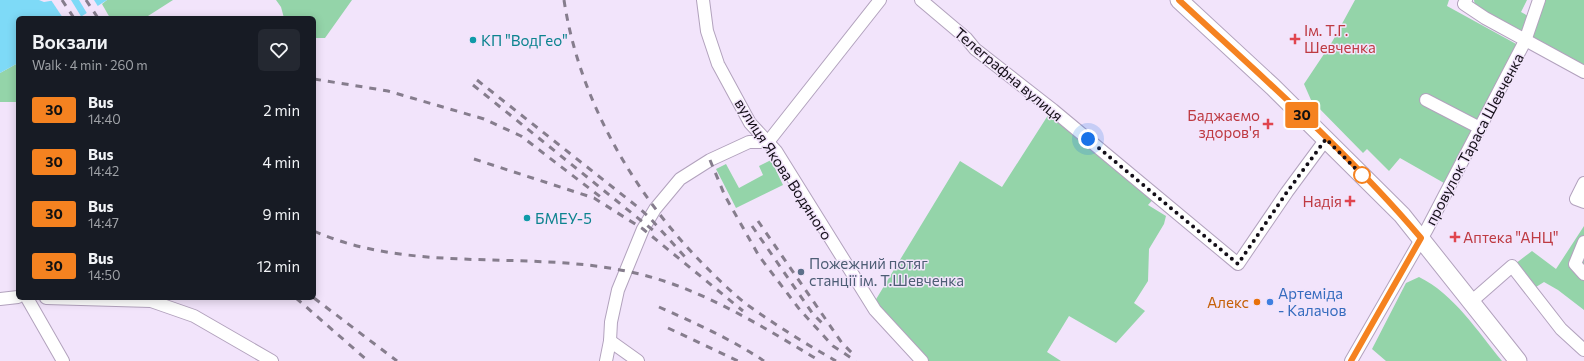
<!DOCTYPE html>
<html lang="en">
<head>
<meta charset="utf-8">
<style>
  :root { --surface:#171b24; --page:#242831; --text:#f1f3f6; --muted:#9ea1a6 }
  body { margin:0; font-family:Commissioner,sans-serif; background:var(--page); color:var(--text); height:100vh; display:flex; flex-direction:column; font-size:15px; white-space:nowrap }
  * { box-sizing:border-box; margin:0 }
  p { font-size:13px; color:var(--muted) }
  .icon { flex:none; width:22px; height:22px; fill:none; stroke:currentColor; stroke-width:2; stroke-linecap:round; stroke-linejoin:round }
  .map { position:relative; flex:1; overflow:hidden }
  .drawer { position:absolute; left:16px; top:16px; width:300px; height:284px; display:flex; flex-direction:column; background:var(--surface); border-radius:6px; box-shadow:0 2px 10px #0003 }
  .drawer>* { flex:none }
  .badge { padding:0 8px; border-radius:3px; font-size:14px; line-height:26px }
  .you { position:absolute; width:20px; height:20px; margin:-10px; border:3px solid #fff; border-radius:50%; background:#1a73e8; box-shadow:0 0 0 6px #1a73e833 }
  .map>.badge { position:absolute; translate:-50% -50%; box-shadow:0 0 0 2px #fff }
  .round { display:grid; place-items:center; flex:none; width:42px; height:42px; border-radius:6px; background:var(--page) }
  .summary { display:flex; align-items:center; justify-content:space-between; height:68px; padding:0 16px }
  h1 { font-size:19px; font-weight:600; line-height:30px }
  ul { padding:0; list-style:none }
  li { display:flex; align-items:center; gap:12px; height:52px; padding:0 16px }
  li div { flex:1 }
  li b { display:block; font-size:15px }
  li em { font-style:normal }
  li .badge { min-width:44px; font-weight:700; text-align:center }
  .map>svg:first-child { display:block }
  .green { fill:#94d4a9 }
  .water { fill:#7edaf7 }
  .pier { fill:#f2e4fb }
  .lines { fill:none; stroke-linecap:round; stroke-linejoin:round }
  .minor-casing { stroke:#b2a2bd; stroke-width:14 }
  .secondary-casing { stroke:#b2a2bd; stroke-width:19 }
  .minor { stroke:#fff; stroke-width:12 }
  .secondary { stroke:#fff; stroke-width:17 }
  .rail { stroke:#867d8d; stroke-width:3; stroke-dasharray:7 7; stroke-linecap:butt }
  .line-casing { stroke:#fff; stroke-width:9 }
  .line { stroke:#f58220; stroke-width:6 }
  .walk { stroke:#140f18; stroke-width:4; stroke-dasharray:0 7.2 }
  .health-dot { fill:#e0444e; stroke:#f2e4fb; stroke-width:1.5 }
  .culture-dot { fill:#0f9aa8; stroke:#f2e4fb; stroke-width:1.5 }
  .stop-dot { fill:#fff; stroke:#f58220; stroke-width:2 }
  .service-dot { fill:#5c6f8a; stroke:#f2e4fb; stroke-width:1.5 }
  .food-dot { fill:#e8710a; stroke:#f2e4fb; stroke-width:1.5 }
  .shop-dot { fill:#3f7fe0; stroke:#f2e4fb; stroke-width:1.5 }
  .labels { text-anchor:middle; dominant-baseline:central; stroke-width:3; stroke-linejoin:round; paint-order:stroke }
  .health-label { font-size:15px; fill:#be3a42; stroke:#f2e4fb; text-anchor:start }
  .culture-label { font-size:15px; fill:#0d838f; stroke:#f2e4fb; text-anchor:start }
  .street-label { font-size:15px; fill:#140f18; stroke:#f2e4fb }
  .service-label { font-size:15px; fill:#4e5e75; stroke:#f2e4fb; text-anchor:start }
  .shop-label { font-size:15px; fill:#366cbe; stroke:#f2e4fb; text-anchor:start }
  .food-label { font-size:15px; fill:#c56008; stroke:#f2e4fb; text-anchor:end }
</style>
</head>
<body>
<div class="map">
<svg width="1584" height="361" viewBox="0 0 1584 361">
  <rect width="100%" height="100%" fill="#f2e4fb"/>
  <g class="green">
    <path d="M107,0H173L148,16L140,18H110L102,4Z"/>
    <path d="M276,0H352L325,38H314V18H284L281,7Z"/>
    <path d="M1355,0H1449L1447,6L1518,45L1444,183L1400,158L1389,171L1367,149L1363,153L1311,100L1304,84L1332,42Z"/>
    <path d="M1474,0H1527L1521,12L1537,21L1545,0H1584V72L1475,6Z"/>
    <path d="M18,63V102H0V73Z"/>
    <path d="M1052,109L1156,196L1148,205L1166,216L1164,224L1149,249L1148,281L1134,303L1145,311L1116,343L1069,316L1047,352L1061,361H922L875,301L960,161L1002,187Z"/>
    <path d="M771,160L783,185L736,208L716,169L726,164L739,188L763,175L759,166Z"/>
    <path d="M1584,226V310L1558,290L1544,282L1536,287L1515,264L1532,251L1556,269Z"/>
    <path d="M1419,277C1454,294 1478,332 1502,361H1386L1372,349L1406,283Z"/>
  </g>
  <path class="water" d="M0,0H39L44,2L56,0H107L79,18H18V63L0,73Z"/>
  <g class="pier">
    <path d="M51,0H71L82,18H63Z"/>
    <path d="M79,0H94L99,8L88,15Z"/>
  </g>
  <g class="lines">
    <g class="minor-casing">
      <g id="minor">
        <path d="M703,0L707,31L718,64L750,123L776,151L875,310L922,361"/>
        <path d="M921,0L966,38L975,49L1053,110L1238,264L1287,192L1326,139"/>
        <path d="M1466,0L1464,4L1485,18L1584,72"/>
        <path d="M1426,100L1480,128"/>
        <path d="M1584,183L1576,199L1584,202"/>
        <path d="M1584,242L1575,264L1584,274"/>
        <path d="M27,298L63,361"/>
        <path d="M46,298L151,301L194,316L272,361"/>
        <path d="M0,299L18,297"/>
        <path d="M1472,301L1512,266L1561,329L1584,350"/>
        <path d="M610,341L638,361"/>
        <path d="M606,361L610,341L611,322L618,290L643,229L655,209L680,179L710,160L749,142H768L880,0"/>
        <path d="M1351,361L1427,229L1525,41L1539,0"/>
      </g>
    </g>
    <g class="secondary-casing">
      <path id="secondary" d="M1179,0L1273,87L1402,215L1518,361"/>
    </g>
    <use href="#minor" class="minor"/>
    <use href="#secondary" class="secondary"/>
    <g class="rail">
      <path d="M62,0L74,18"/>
      <path d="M86,0L98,18"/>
      <path d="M564,0C579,100 634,194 704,265C718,279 733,294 749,306C777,326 806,344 836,361"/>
      <path d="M314,79L388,91L484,119L521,136L602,198"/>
      <path d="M477,80L639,208L649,217L686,258"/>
      <path d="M473,85L654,231"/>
      <path d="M474,159L594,198L643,229L743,311"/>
      <path d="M710,160L725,196L759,256L800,310L833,346L856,361"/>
      <path d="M758,221L842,343L852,353"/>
      <path d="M752,226L813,314L825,326"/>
      <path d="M314,231C410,274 524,250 626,271C697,285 758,324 820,361"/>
      <path d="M296,298L368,361"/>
      <path d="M314,298L397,361"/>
      <path d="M659,307C695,323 731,339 764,361"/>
      <path d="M668,328L738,361"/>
    </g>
  </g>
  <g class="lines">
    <g class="line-casing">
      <path id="line" d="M1179,0C1262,77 1348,152 1421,238L1351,361"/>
    </g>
    <use href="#line" class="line"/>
    <path class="walk" d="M1088,139L1238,264L1287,192L1326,139L1363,176L1362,175"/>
  </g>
  <g class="health-dot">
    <path d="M1293 33h4v4h4v4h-4v4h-4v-4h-4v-4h4z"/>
    <path d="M1266 118h4v4h4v4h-4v4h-4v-4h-4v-4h4z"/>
    <path d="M1348 195h4v4h4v4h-4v4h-4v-4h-4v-4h4z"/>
    <path d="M1453 231h4v4h4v4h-4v4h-4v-4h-4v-4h4z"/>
  </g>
  <g class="culture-dot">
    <circle cx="473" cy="40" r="4"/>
    <circle cx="527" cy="218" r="4"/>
  </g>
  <circle class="stop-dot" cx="1362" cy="175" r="8"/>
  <circle class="service-dot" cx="801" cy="272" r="4"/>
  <circle class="food-dot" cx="1257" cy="302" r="4"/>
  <circle class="shop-dot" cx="1270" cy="302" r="4"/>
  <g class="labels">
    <g class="health-label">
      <text x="1304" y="30">Ім. Т.Г.<tspan x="1304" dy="17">Шевченка</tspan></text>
      <text x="1260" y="115" text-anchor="end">Баджаємо<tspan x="1260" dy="17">здоров'я</tspan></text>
      <text x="1342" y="201" text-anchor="end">Надія</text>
      <text x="1463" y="237">Аптека "АНЦ"</text>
    </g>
    <g class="culture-label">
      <text x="481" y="40">КП "ВодГео"</text>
      <text x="535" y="218">БМЕУ-5</text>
    </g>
    <g class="street-label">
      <text transform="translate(1009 74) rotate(40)">Телеграфна вулиця</text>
      <text transform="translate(1474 139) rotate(-62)">провулок Тараса Шевченка</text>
      <text transform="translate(784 169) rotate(57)">вулиця Якова Водяного</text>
    </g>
    <g class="service-label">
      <text x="809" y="263">Пожежний потяг<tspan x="809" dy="17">станції ім. Т.Шевченка</tspan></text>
    </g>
    <g class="shop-label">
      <text x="1278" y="293">Артеміда<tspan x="1278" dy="17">- Калачов</tspan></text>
    </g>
    <g class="food-label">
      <text x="1249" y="302">Алекс</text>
    </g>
  </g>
</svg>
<div class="you" style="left:1088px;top:139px"></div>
<b class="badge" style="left:1302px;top:115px;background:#f58220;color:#111">30</b>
<section class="drawer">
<div class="summary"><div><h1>Вокзали</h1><p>Walk · 4 min · 260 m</p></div><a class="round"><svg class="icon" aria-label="heart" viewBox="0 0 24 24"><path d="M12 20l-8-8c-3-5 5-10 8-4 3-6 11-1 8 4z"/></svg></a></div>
<ul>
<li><span class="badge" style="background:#f58220;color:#111">30</span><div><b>Bus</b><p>14:40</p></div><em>2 min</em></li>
<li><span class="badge" style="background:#f58220;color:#111">30</span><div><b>Bus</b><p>14:42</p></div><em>4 min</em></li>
<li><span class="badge" style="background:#f58220;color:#111">30</span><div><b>Bus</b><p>14:47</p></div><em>9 min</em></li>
<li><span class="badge" style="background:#f58220;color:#111">30</span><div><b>Bus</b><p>14:50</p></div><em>12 min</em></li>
</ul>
</section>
</div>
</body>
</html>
